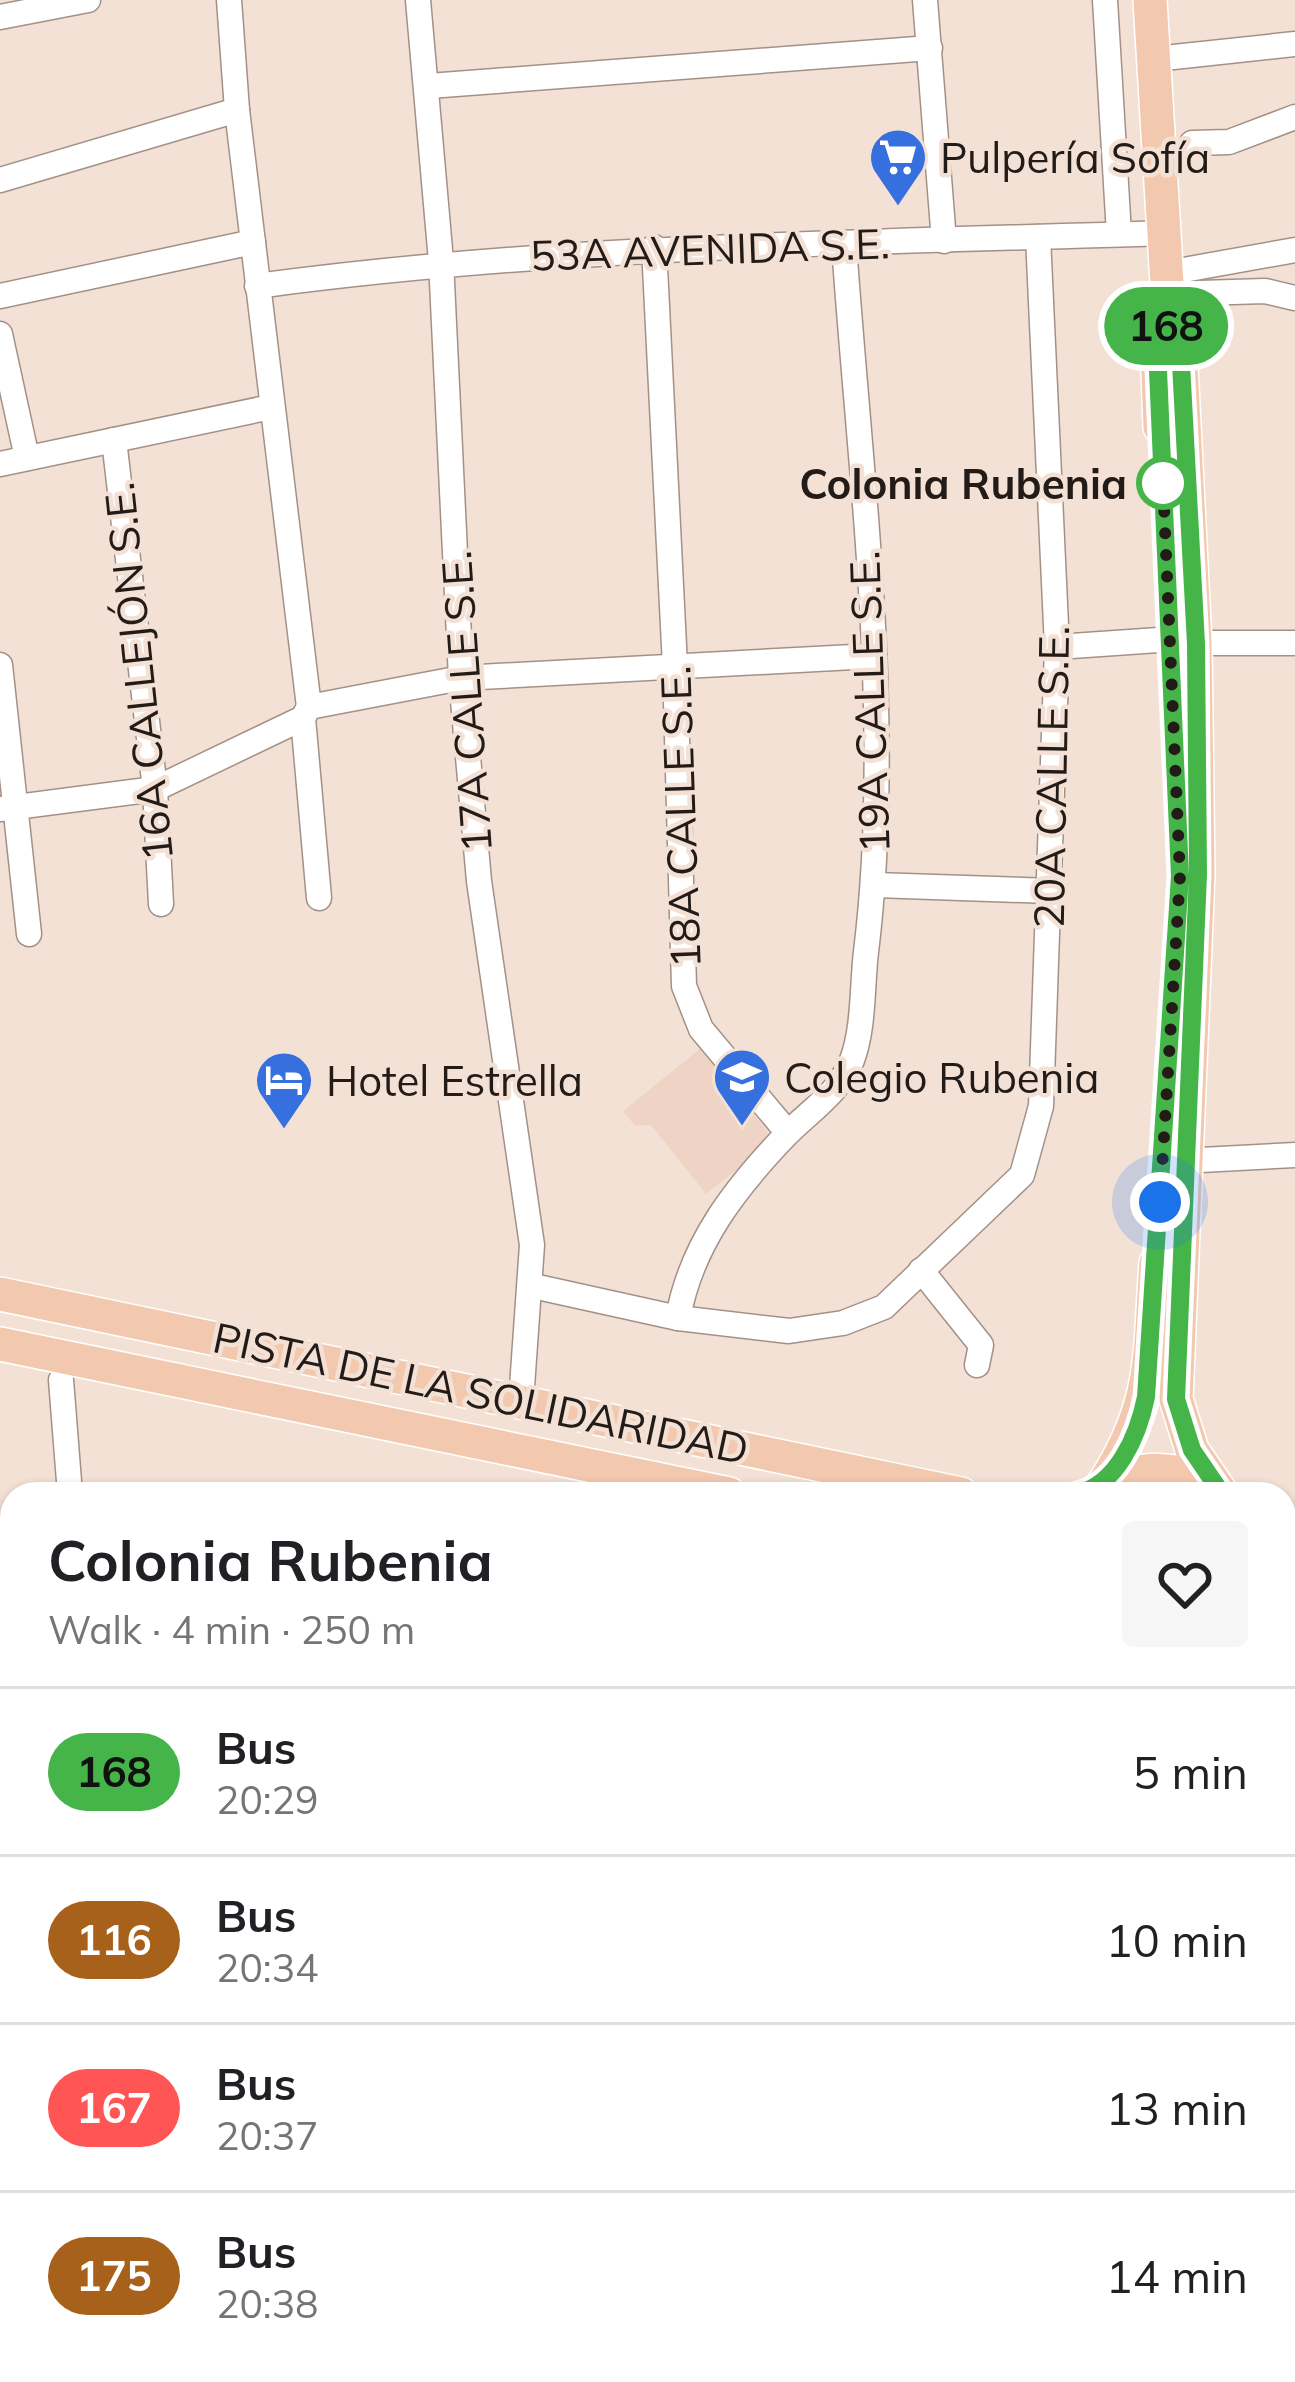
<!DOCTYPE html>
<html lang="en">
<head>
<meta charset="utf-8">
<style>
  :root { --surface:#fff; --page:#f6f6f6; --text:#202124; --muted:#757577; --line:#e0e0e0 }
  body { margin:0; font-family:Mulish,sans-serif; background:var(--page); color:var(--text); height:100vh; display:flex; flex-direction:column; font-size:45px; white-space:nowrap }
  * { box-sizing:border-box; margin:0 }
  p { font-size:39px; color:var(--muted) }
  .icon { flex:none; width:66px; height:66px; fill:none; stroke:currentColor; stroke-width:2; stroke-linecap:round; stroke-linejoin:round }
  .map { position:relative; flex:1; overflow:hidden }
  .side { position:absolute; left:0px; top:1482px; width:1296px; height:900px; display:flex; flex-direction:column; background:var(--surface); border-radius:36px 36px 0 0; box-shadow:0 3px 9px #0004 }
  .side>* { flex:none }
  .badge { padding:0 24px; border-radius:39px; font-size:42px; line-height:78px }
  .you { position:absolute; width:60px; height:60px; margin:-30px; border:9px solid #fff; border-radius:50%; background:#1a73e8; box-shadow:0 0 0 18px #1a73e833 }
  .map>.badge { position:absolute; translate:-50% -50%; box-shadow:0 0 0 6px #fff }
  .round { display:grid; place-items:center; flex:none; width:126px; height:126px; border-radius:12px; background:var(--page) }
  .summary { display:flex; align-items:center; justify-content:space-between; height:204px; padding:0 48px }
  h1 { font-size:57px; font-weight:700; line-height:90px }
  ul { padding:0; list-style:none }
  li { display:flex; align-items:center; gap:36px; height:168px; padding:0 48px; border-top:3px solid var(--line) }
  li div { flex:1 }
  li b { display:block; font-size:45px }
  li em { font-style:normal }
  li .badge { min-width:132px; font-weight:700; text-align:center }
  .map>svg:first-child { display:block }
  .built { fill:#efd4c5 }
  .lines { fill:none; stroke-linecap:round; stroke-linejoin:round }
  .stream { stroke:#d88148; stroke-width:6 }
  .minor-casing { stroke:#a39187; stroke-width:27 }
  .major-casing { stroke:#fff; stroke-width:36 }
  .minor { stroke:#fff; stroke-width:24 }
  .major { stroke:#f2c9af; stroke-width:33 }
  .line-casing { stroke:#fff; stroke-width:27 }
  .line { stroke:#45b549; stroke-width:18 }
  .walk { stroke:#221b17; stroke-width:12; stroke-dasharray:0 21.6 }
  .stop-dot { fill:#fff; stroke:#45b549; stroke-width:6 }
  .labels { text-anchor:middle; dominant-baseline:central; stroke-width:9; stroke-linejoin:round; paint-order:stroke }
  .poi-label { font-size:42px; fill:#221b17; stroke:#f4e1d6; text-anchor:start }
  .street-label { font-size:42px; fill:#221b17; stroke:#f4e1d6 }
  .stop-label { font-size:42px; font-weight:bold; fill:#221b17; stroke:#f4e1d6; text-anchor:end }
</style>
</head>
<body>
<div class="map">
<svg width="1295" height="2382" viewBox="0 0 1295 2382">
  <rect width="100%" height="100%" fill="#f4e1d6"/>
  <g class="built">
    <path d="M701,1048L774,1140L706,1194L651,1125L635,1126L623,1111Z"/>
    <path d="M1295,1991V2306L1284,2308V2001Z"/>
  </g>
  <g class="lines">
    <g class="stream">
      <path d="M1284,1984L1295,1975"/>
      <path d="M0,2267L12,2262"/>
    </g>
    <g class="minor-casing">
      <g id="minor">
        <path d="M229,0L237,110L309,707"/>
        <path d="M418,0L441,261L461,678L479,881L532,1245L521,1401"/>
        <path d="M925,0L944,241"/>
        <path d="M1105,0L1119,234"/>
        <path d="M0,17L88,0"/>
        <path d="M1155,59L1295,44"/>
        <path d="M429,86L930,48"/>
        <path d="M1192,143L1229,142L1295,117"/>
        <path d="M0,180L237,110"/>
        <path d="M654,247L675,666L684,986L701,1029L788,1133"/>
        <path d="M1167,273L1295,250"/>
        <path d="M257,286C560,245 860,243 1165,233"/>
        <path d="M1168,294L1265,291L1295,298"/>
        <path d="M0,296L253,242"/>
        <path d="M0,334L27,458"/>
        <path d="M114,440L155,789L161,904"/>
        <path d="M0,464L271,407"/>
        <path d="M1195,643H1295"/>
        <path d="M1057,647L1173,639"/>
        <path d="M0,665L29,934"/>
        <path d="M303,718L319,898"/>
        <path d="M0,809L155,789L303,718L309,707L461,678L872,656"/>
        <path d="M875,885L1051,891"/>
        <path d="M1182,1161L1295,1155"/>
        <path d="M921,1270L981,1345L977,1365"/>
        <path d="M533,1286L678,1318L789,1331L843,1323L884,1307L1022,1175L1041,1106L1057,647L1038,237"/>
        <path d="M678,1318C691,1244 736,1187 787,1134C812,1109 838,1094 852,1060C864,1029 862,985 866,952C894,723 860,475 844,245"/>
        <path d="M61,1380L70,1494"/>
        <path d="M0,1811L12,1809"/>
        <path d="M0,2041L12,2036"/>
        <path d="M0,2219L12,2213"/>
        <path d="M1284,2368H1295"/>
        <path d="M0,2370L12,2368"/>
        <path d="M97,2370L98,2382"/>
        <path d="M379,2370L380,2382"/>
        <path d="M655,2370L656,2382"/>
        <path d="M932,2370L933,2382"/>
        <path d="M1003,2382L1007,2370"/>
        <path d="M1028,2382L1031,2370"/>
        <path d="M1231,2382L1252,2370"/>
      </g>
    </g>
    <g class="major-casing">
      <g id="major">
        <path d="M1150,0L1169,317L1180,345L1195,643L1198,874L1176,1399L1192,1450L1222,1494"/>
        <path d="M1160,427L1157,347L1169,317"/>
        <path d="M0,1294L961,1494"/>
        <path d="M0,1344L729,1494"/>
        <path d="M1103,1485C1156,1402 1149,1357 1156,1263"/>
        <path d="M1101,1487C1139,1464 1179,1465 1216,1489"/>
        <path d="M1284,1543L1295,1548"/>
        <path d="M1284,1607L1295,1610"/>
        <path d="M1284,1642L1295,1644"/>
      </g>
    </g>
    <use href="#minor" class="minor"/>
    <use href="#major" class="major"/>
  </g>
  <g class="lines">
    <g class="line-casing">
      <path id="line" d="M1077,1494C1117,1485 1138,1436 1146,1397L1180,876L1157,347L1169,317L1180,345L1196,644L1198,874L1176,1399L1192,1450L1222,1494"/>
    </g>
    <use href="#line" class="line"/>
    <path class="walk" d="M1160,1202L1180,876L1163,483"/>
  </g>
  <defs>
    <g id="supermarket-pin" transform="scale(3)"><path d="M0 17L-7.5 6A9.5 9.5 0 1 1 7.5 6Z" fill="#366fde" stroke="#f4e1d6"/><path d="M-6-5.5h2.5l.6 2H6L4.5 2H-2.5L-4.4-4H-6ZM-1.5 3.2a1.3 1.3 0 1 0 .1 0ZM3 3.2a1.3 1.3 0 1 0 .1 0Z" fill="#fff"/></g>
    <g id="university-pin" transform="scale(3)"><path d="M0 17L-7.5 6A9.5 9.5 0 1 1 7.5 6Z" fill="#366fde" stroke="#f4e1d6"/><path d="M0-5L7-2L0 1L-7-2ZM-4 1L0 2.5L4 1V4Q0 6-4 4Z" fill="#fff"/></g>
    <g id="hotel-pin" transform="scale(3)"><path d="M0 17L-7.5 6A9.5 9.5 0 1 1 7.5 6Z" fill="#366fde" stroke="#f4e1d6"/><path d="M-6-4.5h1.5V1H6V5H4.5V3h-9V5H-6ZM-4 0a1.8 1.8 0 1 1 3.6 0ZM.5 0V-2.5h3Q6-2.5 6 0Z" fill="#fff"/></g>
  </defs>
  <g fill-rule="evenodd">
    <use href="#supermarket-pin" x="898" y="157"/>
    <use href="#university-pin" x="742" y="1077"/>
    <use href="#hotel-pin" x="284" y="1080"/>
  </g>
  <circle class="stop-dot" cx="1163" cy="483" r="24"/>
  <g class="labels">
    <g class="poi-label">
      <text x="940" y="157">Pulpería Sofía</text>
      <text x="784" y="1077">Colegio Rubenia</text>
      <text x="326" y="1080">Hotel Estrella</text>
    </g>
    <g class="street-label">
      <text transform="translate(710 249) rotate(-2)">53A AVENIDA S.E.</text>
      <text transform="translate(138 672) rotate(-96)">16A CALLEJÓN S.E.</text>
      <text transform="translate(466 702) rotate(-94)">17A CALLE S.E.</text>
      <text transform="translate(869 702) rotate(-92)">19A CALLE S.E.</text>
      <text transform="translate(1051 777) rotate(-89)">20A CALLE S.E.</text>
      <text transform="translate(680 817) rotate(-92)">18A CALLE S.E.</text>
      <text transform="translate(481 1393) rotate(12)">PISTA DE LA SOLIDARIDAD</text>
    </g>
    <g class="stop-label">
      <text x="1127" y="483">Colonia Rubenia</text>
    </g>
  </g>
</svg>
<div class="you" style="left:1160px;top:1202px"></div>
<b class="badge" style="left:1166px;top:326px;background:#45b549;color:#111">168</b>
<section class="side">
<div class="summary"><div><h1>Colonia Rubenia</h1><p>Walk · 4 min · 250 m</p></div><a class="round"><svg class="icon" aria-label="heart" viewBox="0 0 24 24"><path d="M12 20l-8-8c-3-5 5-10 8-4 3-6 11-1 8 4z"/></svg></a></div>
<ul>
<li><span class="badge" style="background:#45b549;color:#111">168</span><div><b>Bus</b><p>20:29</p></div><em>5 min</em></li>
<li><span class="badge" style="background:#a8611a;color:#fff">116</span><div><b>Bus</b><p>20:34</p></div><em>10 min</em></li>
<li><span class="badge" style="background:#f55;color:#fff">167</span><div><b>Bus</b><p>20:37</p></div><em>13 min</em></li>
<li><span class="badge" style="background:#a8611a;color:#fff">175</span><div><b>Bus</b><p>20:38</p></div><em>14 min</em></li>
</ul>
</section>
</div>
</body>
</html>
